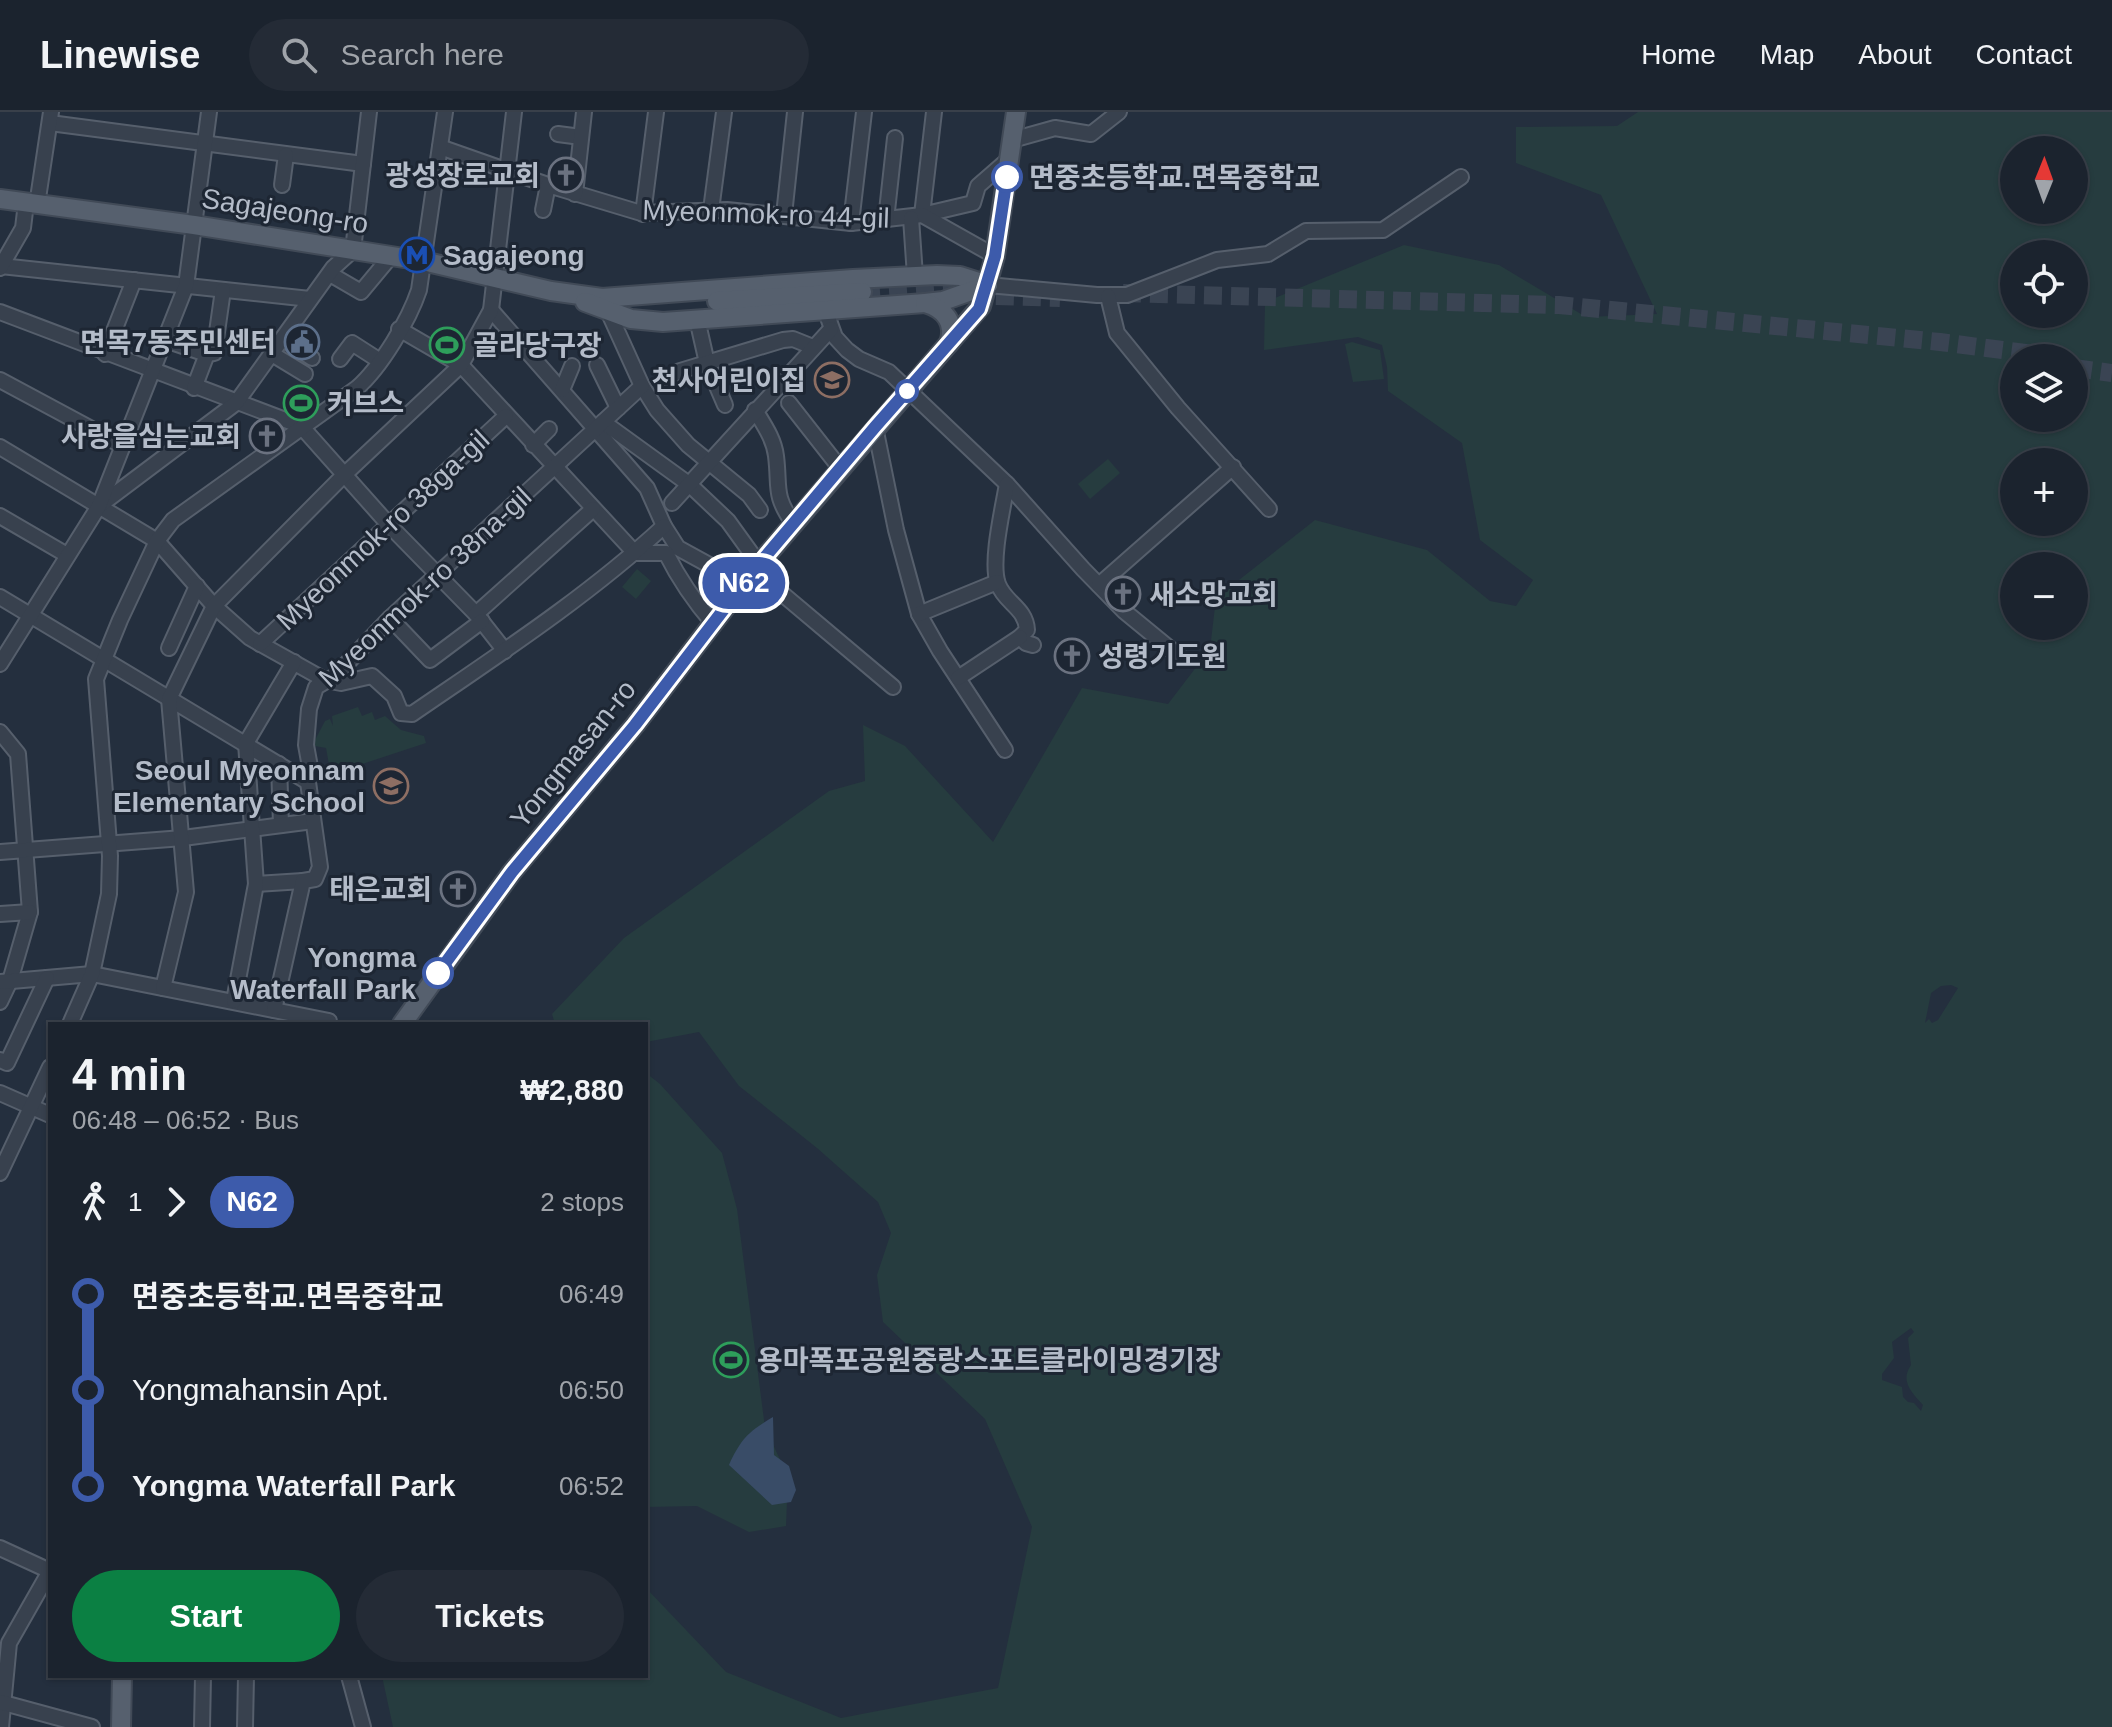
<!DOCTYPE html>
<html lang="en">
<head>
<meta charset="utf-8">
<style>
  :root { --surface:#1b232e; --page:#242b36; --text:#f1f3f6; --muted:#a0a4aa; --line:#39404a; --accent:#0b8043 }
  body { margin:0; font-family:Helvetica,"Noto Sans KR",sans-serif; background:var(--page); color:var(--text); height:100vh; display:flex; flex-direction:column; font-size:30px; white-space:nowrap }
  * { box-sizing:border-box; margin:0 }
  p { font-size:26px; color:var(--muted) }
  .icon { flex:none; width:44px; height:44px; fill:none; stroke:currentColor; stroke-width:2; stroke-linecap:round; stroke-linejoin:round }
  .map { position:relative; flex:1; overflow:hidden }
  .details { position:absolute; left:48px; top:910px; width:600px; height:656px; display:flex; flex-direction:column; background:var(--surface); border-radius:0px; box-shadow:0 2px 6px #0004,0 0 0 2px var(--line) }
  .details>* { flex:none }
  .badge { padding:0 16px; border-radius:26px; font-size:28px; line-height:52px }
  .needle { width:52px; rotate:1deg }
  .fabs { position:absolute; left:2000px; top:24px; display:grid; gap:16px }
  .fabs a { display:grid; place-items:center; width:88px; height:88px; border-radius:50%; background:var(--surface); box-shadow:0 2px 6px #0004,0 0 0 2px var(--line); font-size:40px }
  .map>.badge { position:absolute; translate:-50% -50%; box-shadow:0 0 0 4px #fff }
  .legs { display:flex; align-items:center; gap:12px; height:88px; padding:0 24px; font-size:26px }
  .legs p { margin-inline-start:auto }
  .overview { display:flex; align-items:center; justify-content:space-between; height:136px; padding:0 24px }
  h1 { font-size:44px; font-weight:700; line-height:60px }
  .action { display:flex; gap:16px; margin-top:auto; padding:16px 24px }
  .action a { flex:1; height:92px; border-radius:48px; background:var(--accent); color:#fff; font-size:32px; font-weight:700; line-height:92px; text-align:center }
  .action a+a { background:var(--page); color:var(--text) }
  ul { padding:0 24px; list-style:none }
  li { display:flex; align-items:center; gap:28px; height:96px; font-size:30px }
  li i { display:grid; place-items:center; width:12px; height:100%; margin:0 10px; background:currentColor }
  li i::after { content:''; width:20px; height:20px; margin:-10px; border:6px solid; border-radius:50%; background:var(--surface) }
  li p { margin-inline-start:auto }
  li:first-child i { background:linear-gradient(#0000 50%,currentColor 0) }
  li:last-child i { background:linear-gradient(currentColor 50%,#0000 0) }
  header { display:flex; align-items:center; gap:48px; box-sizing:border-box; height:112px; padding:0 40px; background:var(--surface); border-bottom:2px solid var(--line) }
  header strong { font-size:38px }
  nav { display:flex; gap:44px; margin-inline-start:auto; font-size:28px }
  .search { width:560px; height:72px; background:var(--page); display:flex; align-items:center; gap:20px; box-sizing:border-box; padding:0 28px; border-radius:44px; color:var(--muted); font-size:30px }
  .map>svg:first-child { display:block }
  .green { fill:#263c3f; fill-rule:evenodd }
  .water { fill:#394c67 }
  .lines { fill:none; stroke-linecap:round; stroke-linejoin:round }
  .major-tunnel { stroke:#3a4453; stroke-width:18; stroke-dasharray:18 9; stroke-linecap:butt }
  .minor-casing { stroke:#565f6c; stroke-width:18 }
  .major-casing { stroke:#414a57; stroke-width:22 }
  .minor { stroke:#38414e; stroke-width:14 }
  .major { stroke:#56606e; stroke-width:18 }
  .line-1-casing { stroke:#fff; stroke-width:18 }
  .line-1 { stroke:#3d5bab; stroke-width:12 }
  .stop-1-dot { fill:#fff; stroke:#3d5bab; stroke-width:4 }
  .labels { text-anchor:middle; dominant-baseline:central; stroke-width:6; stroke-linejoin:round; paint-order:stroke }
  .poi-label { font-size:28px; font-weight:bold; fill:#b4bcc9; stroke:#1d2633; text-anchor:end }
  .stop-label { font-size:28px; font-weight:bold; fill:#b4bcc9; stroke:#1d2633; text-anchor:start }
  .street-label { font-size:28px; fill:#b4bcc9; stroke:#1d2633 }
</style>
</head>
<body>
<header>
<strong>Linewise</strong>
<div class="search"><svg class="icon" aria-label="search" viewBox="0 0 24 24"><circle cx="10" cy="10" r="6"/><path d="M15 15l6 6"/></svg>Search here</div>
<nav><a>Home</a><a>Map</a><a>About</a><a>Contact</a></nav>
</header>
<div class="map">
<svg width="2112" height="1615" viewBox="0 0 2112 1615">
  <rect width="100%" height="100%" fill="#242f3e"/>
  <g class="green">
    <path d="M1638,0H2112V1615H393L382,1564H646V1476L726,1560L841,1606L998,1576L1032,1415L985,1307L883,1210L877,1163L891,1121L878,1090L817,1036L739,974L699,920L646,930V912H555L552,902L624,826L829,679L865,669L863,613L905,634L993,730L1082,576L1168,592L1210,537L1216,486L1315,408L1427,438L1490,489L1516,494L1533,468L1480,428L1462,331L1388,279L1387,255L1382,233L1358,225L1264,238L1265,190L1404,133L1499,153L1586,205L1657,202L1601,83L1516,51V15L1617,14ZM2074,38V98H2014V38ZM2074,142V202H2014V142ZM2074,246V306H2014V246ZM2074,350V410H2014V350ZM2074,454V514H2014V454ZM1951,873L1958,876L1938,908L1932,911L1929,907L1925,911L1931,881L1941,874ZM1911,1216L1914,1220L1908,1226L1911,1253C1900,1269 1911,1280 1923,1293L1921,1299L1914,1291L1908,1290L1903,1285L1902,1275L1882,1268V1262L1894,1246L1892,1230Z"/>
    <path d="M1352,230L1380,238L1384,267L1353,270L1345,232Z"/>
    <path d="M1108,347L1120,361L1090,387L1078,372Z"/>
    <path d="M637,457L651,469L636,487L622,475Z"/>
    <path d="M358,595L362,604L372,600L375,608L385,604L401,618L424,624L426,631L341,659L330,658L326,636L315,634L314,630L325,609L330,607L333,614L332,604Z"/>
    <path d="M646,961L660,972L722,1041L737,1097L765,1316L788,1364L786,1414L749,1420L697,1394L646,1395Z"/>
  </g>
  <path class="water" d="M773,1305L774,1343L789,1354L796,1378L791,1390L772,1393L729,1353C741,1327 748,1320 773,1305Z"/>
  <g class="lines">
    <g class="major-tunnel">
      <path d="M862,180L959,173L981,174"/>
      <path d="M1123,181L1559,193L1940,230L2065,246"/>
      <path d="M969,183L1060,186"/>
      <path d="M2074,256L2112,261"/>
    </g>
    <g class="minor-casing">
      <g id="minor">
        <path d="M934,0L922,103L973,91L978,74L1009,47"/>
        <path d="M50,11L363,52"/>
        <path d="M558,22L581,25"/>
        <path d="M1012,28L1055,16L1091,22L1119,0"/>
        <path d="M440,35L548,73L641,101L727,98L851,111L922,103L995,144"/>
        <path d="M282,73L286,43"/>
        <path d="M575,82L584,0"/>
        <path d="M37,93L51,0"/>
        <path d="M543,98L548,73"/>
        <path d="M711,98L724,0"/>
        <path d="M643,102L656,0"/>
        <path d="M784,103L795,0"/>
        <path d="M911,106L915,164"/>
        <path d="M886,108L895,26"/>
        <path d="M851,111L864,0"/>
        <path d="M1,154L310,187"/>
        <path d="M0,156L23,116L26,91"/>
        <path d="M330,162L361,180L391,144"/>
        <path d="M988,173L1097,183H1127L1217,148L1268,142L1306,119L1383,118L1461,65"/>
        <path d="M1108,184L1117,221L1178,296L1269,397"/>
        <path d="M491,198L647,376L664,414L678,436L731,465L741,475"/>
        <path d="M608,199L642,274L657,298L688,333L749,383L760,398"/>
        <path d="M0,200L301,314L390,414L476,502L505,539"/>
        <path d="M826,200L835,225L847,238L859,247L889,260L1007,372L1083,457L1124,499L1180,545"/>
        <path d="M697,207L707,251L725,293"/>
        <path d="M399,217L461,253L635,441H666C679,467 694,489 713,511"/>
        <path d="M283,227L312,246"/>
        <path d="M165,228L206,242L214,241L223,178"/>
        <path d="M105,242L134,168"/>
        <path d="M272,242L305,262"/>
        <path d="M340,247L352,231L380,249"/>
        <path d="M597,253L618,296"/>
        <path d="M0,268L123,334"/>
        <path d="M662,268L680,259L783,228L793,227L813,235"/>
        <path d="M194,276L207,242"/>
        <path d="M562,278L572,254"/>
        <path d="M789,291L840,356"/>
        <path d="M755,298C764,313 774,327 776,344C780,376 773,382 793,411"/>
        <path d="M603,310L690,373L728,409L759,452"/>
        <path d="M875,315L896,418L919,502L940,539L1005,638"/>
        <path d="M533,333L549,317"/>
        <path d="M0,335L157,429L214,494L250,526L325,568L341,571L372,564L394,584L401,601L412,602C498,543 587,485 664,414"/>
        <path d="M1007,372C1003,396 990,450 998,472C1005,491 1026,496 1027,518L1020,525L1026,531L1033,533"/>
        <path d="M672,391L831,217"/>
        <path d="M99,394L236,291L333,156L353,138L369,0"/>
        <path d="M0,404L67,443"/>
        <path d="M754,458L893,575"/>
        <path d="M1099,473L1233,355"/>
        <path d="M0,485L308,670"/>
        <path d="M476,502L593,397"/>
        <path d="M919,502L997,470"/>
        <path d="M390,506L430,548L482,509"/>
        <path d="M260,532L506,304"/>
        <path d="M169,536L197,474"/>
        <path d="M0,552L99,394L186,174L209,0"/>
        <path d="M958,566L1020,525"/>
        <path d="M0,620L18,642L30,800L10,869L0,890"/>
        <path d="M279,652L281,713"/>
        <path d="M0,740L183,726L313,709"/>
        <path d="M256,772L303,769"/>
        <path d="M0,802L30,800"/>
        <path d="M0,870L92,862L329,909"/>
        <path d="M163,876L186,780L169,587L214,494L345,362L461,253L491,198L514,0"/>
        <path d="M234,889L256,772L246,631L294,550"/>
        <path d="M274,898L303,769L315,767L320,755L308,670L310,655L306,633L309,597L316,575L335,564L390,506L642,274"/>
        <path d="M70,912L92,862L109,782L110,744L96,567L120,508L157,429L173,408L357,276C381,255 409,208 419,178L445,0"/>
        <path d="M0,948L7,951L47,866"/>
        <path d="M0,981L50,1003"/>
        <path d="M0,1061L50,955"/>
        <path d="M0,1436L50,1459L9,1531L1,1615"/>
        <path d="M349,1564L363,1615"/>
        <path d="M0,1590L92,1615"/>
        <path d="M202,1615L203,1564"/>
        <path d="M245,1615L246,1564"/>
      </g>
    </g>
    <g class="major-casing">
      <g id="major">
        <path d="M0,87L194,113L423,149L551,179L602,186L853,167L937,163L960,164L988,173"/>
        <path d="M717,189L862,180"/>
        <path d="M585,190L631,207L663,210L925,191L943,189L988,173"/>
        <path d="M925,191C945,197 956,211 949,231"/>
        <path d="M402,912L512,760L635,613L754,458L981,194L995,144L1016,0"/>
        <path d="M121,1615L122,1564"/>
      </g>
    </g>
    <use href="#minor" class="minor"/>
    <use href="#major" class="major"/>
  </g>
  <g class="lines">
    <g class="line-1-casing">
      <path id="line-1" d="M438,861L512,760L635,613L754,458L875,315L979,197L995,144L1007,65"/>
    </g>
    <use href="#line-1" class="line-1"/>
  </g>
  <defs>
    <g id="church-ring" transform="scale(1.8)"><circle r="9.5" fill="#1d2633" stroke="#6b7280" stroke-width="1.5"/><path d="M-1.2-6h2.4v3.5h3.3v2.4h-3.3V6h-2.4V-.1h-3.3v-2.4h3.3Z" fill="#6b7280"/></g>
    <g id="metro-ring" transform="scale(1.8)"><circle r="9.5" fill="#1d2633" stroke="#1a4fb4" stroke-width="1.5"/><path d="M-5.5 5V-5H-3L0 0L3-5H5.5V5H3V-.5L0 4L-3-.5V5Z" fill="#1a4fb4"/></g>
    <g id="civic-ring" transform="scale(1.8)"><circle r="9.5" fill="#1d2633" stroke="#5c6f8a" stroke-width="1.5"/><path d="M-.6-6.5H3V-4.5H.6V-3L4-1V1h2V6H-6V1h2V-1L-.6-3ZM-1.2 2.5V6h2.4V2.5Z" fill="#5c6f8a"/></g>
    <g id="stadium-ring" transform="scale(1.8)"><circle r="9.5" fill="#1d2633" stroke="#2e9e5b" stroke-width="1.5"/><path d="M0-5a6.5 5 0 1 0 0 10a6.5 5 0 1 0 0-10ZM-3.5-1.8h7v3.6h-7Z" fill="#2e9e5b"/></g>
    <g id="school-ring" transform="scale(1.8)"><circle r="9.5" fill="#1d2633" stroke="#8d6e63" stroke-width="1.5"/><path d="M0-5L7-2L0 1L-7-2ZM-4 1L0 2.5L4 1V4Q0 6-4 4Z" fill="#8d6e63"/></g>
  </defs>
  <g fill-rule="evenodd">
    <use href="#church-ring" x="566" y="63"/>
    <use href="#metro-ring" x="417" y="143"/>
    <use href="#civic-ring" x="302" y="230"/>
    <use href="#stadium-ring" x="447" y="233"/>
    <use href="#school-ring" x="832" y="268"/>
    <use href="#stadium-ring" x="301" y="291"/>
    <use href="#church-ring" x="267" y="324"/>
    <use href="#church-ring" x="1123" y="482"/>
    <use href="#church-ring" x="1072" y="544"/>
    <use href="#school-ring" x="391" y="674"/>
    <use href="#church-ring" x="458" y="777"/>
    <use href="#stadium-ring" x="731" y="1248"/>
  </g>
  <g class="stop-1-dot">
    <circle cx="1007" cy="65" r="14"/>
    <circle cx="907" cy="279" r="10"/>
    <circle cx="438" cy="861" r="14"/>
  </g>
  <g class="labels">
    <g class="poi-label">
      <text x="540" y="63">광성장로교회</text>
      <text x="443" y="143" text-anchor="start">Sagajeong</text>
      <text x="276" y="230">면목7동주민센터</text>
      <text x="473" y="233" text-anchor="start">골라당구장</text>
      <text x="806" y="268">천사어린이집</text>
      <text x="327" y="291" text-anchor="start">커브스</text>
      <text x="241" y="324">사랑을심는교회</text>
      <text x="1149" y="482" text-anchor="start">새소망교회</text>
      <text x="1098" y="544" text-anchor="start">성령기도원</text>
      <text x="365" y="658">Seoul Myeonnam<tspan x="365" dy="32">Elementary School</tspan></text>
      <text x="432" y="777">태은교회</text>
      <text x="757" y="1248" text-anchor="start">용마폭포공원중랑스포트클라이밍경기장</text>
    </g>
    <g class="stop-label">
      <text x="1029" y="65">면중초등학교.면목중학교</text>
      <text x="416" y="845" text-anchor="end">Yongma<tspan x="416" dy="32">Waterfall Park</tspan></text>
    </g>
    <g class="street-label">
      <text transform="translate(285 99) rotate(9)">Sagajeong-ro</text>
      <text transform="translate(766 102) rotate(2)">Myeonmok-ro 44-gil</text>
      <text transform="translate(383 418) rotate(-43)">Myeonmok-ro 38ga-gil</text>
      <text transform="translate(425 475) rotate(-43)">Myeonmok-ro 38na-gil</text>
      <text transform="translate(573 642) rotate(-51)">Yongmasan-ro</text>
    </g>
  </g>
</svg>
<div class="fabs">
<a><svg class="needle" viewBox="-14 -14 28 28"><path d="M0-13l5 13h-10z" fill="#e53935"/><path d="M0 13l5-13h-10z" fill="#a0a4aa"/></svg></a>
<a><svg class="icon" aria-label="locate" viewBox="0 0 24 24"><circle cx="12" cy="12" r="6"/><path d="M12 2v4M12 18v4M2 12h4M18 12h4"/></svg></a>
<a><svg class="icon" aria-label="layers" viewBox="0 0 24 24"><path d="M12 4l9 5-9 5-9-5zM3 14l9 5 9-5"/></svg></a>
<a>+</a>
<a>−</a>
</div>
<b class="badge" style="left:744px;top:471px;background:#3d5bab;color:#fff">N62</b>
<section class="details">
<div class="overview"><div><h1>4 min</h1><p>06:48 – 06:52 · Bus</p></div><b>₩2,880</b></div>
<div class="legs"><svg class="icon" aria-label="walk" viewBox="0 0 24 24"><circle cx="13" cy="4" r="2"/><path d="M13 8l-2 6 4 7M11 14l-3 7M7 12l3-4h3l4 4"/></svg>1<svg class="icon" aria-label="forward" viewBox="0 0 24 24"><path d="M9 5l7 7-7 7"/></svg><b class="badge" style="background:#3d5bab;color:#fff">N62</b><p>2 stops</p></div>
<ul>
<li><i style="color:#3d5bab"></i><b>면중초등학교.면목중학교</b><p>06:49</p></li>
<li><i style="color:#3d5bab"></i><span>Yongmahansin Apt.</span><p>06:50</p></li>
<li><i style="color:#3d5bab"></i><b>Yongma Waterfall Park</b><p>06:52</p></li>
</ul>
<div class="action"><a>Start</a><a>Tickets</a></div>
</section>
</div>
</body>
</html>
